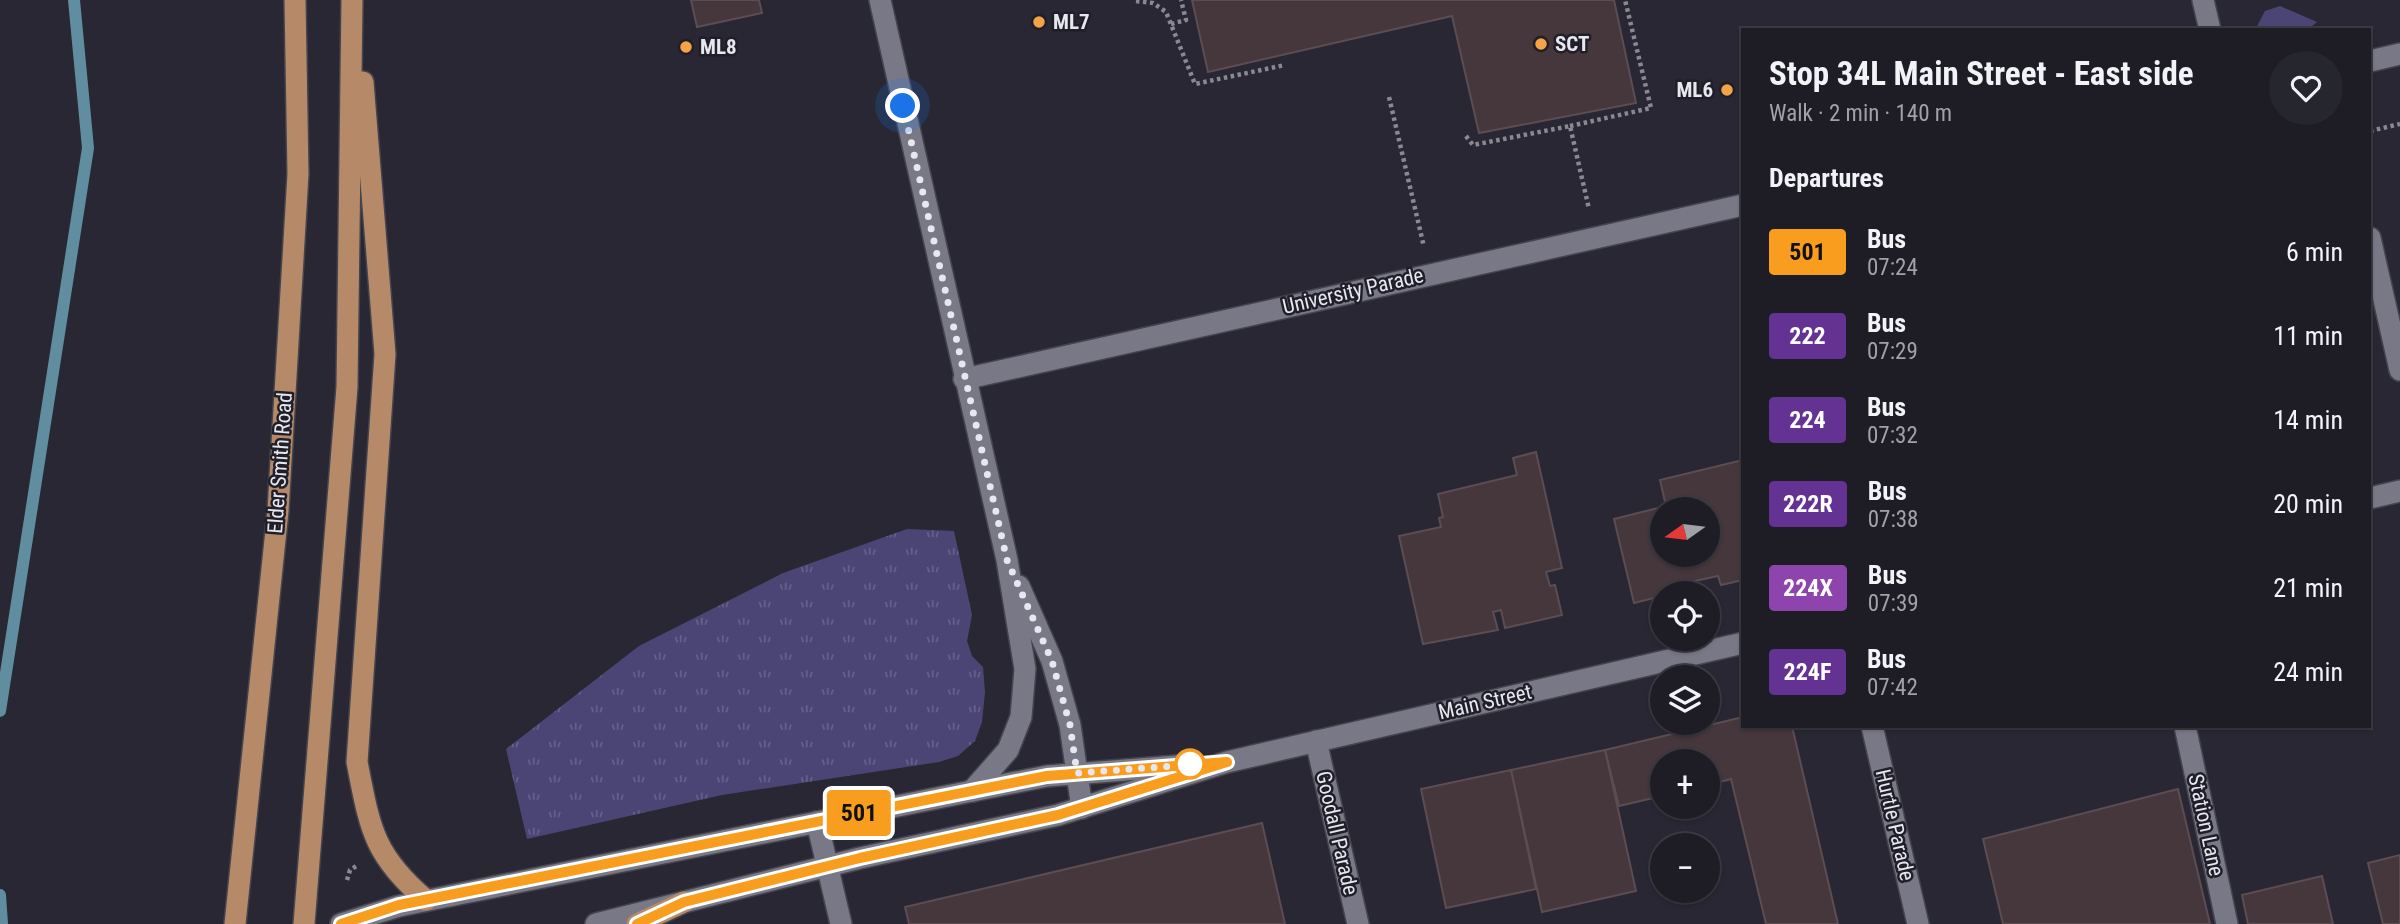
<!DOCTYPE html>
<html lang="en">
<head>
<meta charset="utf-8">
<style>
  :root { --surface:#1e1d26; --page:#26262e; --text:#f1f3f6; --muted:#a1a2a7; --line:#3c3b43 }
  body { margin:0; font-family:"Roboto Condensed",sans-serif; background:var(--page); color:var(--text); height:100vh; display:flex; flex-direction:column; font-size:26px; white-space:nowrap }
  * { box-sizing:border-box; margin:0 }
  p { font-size:23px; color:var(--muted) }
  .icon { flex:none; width:38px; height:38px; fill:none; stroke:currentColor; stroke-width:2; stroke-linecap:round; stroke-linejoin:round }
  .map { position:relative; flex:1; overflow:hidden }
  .details { position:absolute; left:1741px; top:28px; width:630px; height:700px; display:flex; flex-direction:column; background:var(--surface); border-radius:0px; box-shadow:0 2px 5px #0004,0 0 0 2px var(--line) }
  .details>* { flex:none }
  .badge { padding:0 14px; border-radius:5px; font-size:24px; line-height:46px }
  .needle { width:46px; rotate:256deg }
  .fabs { position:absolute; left:1650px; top:497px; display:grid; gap:14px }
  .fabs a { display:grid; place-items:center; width:70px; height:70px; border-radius:50%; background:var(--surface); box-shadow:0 2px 5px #0004,0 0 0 2px var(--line); font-size:35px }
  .you { position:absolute; width:35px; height:35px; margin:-18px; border:5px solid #fff; border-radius:50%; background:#1a73e8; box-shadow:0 0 0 10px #1a73e833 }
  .map>.badge { position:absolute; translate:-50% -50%; box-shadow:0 0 0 4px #fff }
  h2 { padding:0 28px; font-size:26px; line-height:63px }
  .round { display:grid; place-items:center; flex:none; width:74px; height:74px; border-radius:37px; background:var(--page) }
  .headline { display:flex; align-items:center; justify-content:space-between; height:119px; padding:0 28px }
  h1 { font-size:33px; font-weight:700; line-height:52px }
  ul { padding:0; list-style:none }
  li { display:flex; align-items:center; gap:21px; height:84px; padding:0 28px }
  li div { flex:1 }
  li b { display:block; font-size:26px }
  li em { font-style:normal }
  li .badge { min-width:77px; font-weight:700; text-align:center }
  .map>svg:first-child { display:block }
  .grass { fill:url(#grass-tufts) }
  .garden { fill:#4b4575 }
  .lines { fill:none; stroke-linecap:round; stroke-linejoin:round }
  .stream { stroke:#608da0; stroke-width:12 }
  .building { fill:#45373b; stroke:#5c4d52; stroke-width:2; fill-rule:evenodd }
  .minor-casing { stroke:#44444e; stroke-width:24 }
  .major-casing { stroke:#44444e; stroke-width:24 }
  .path { stroke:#8a8993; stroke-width:4.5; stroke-dasharray:3.5 3.5; stroke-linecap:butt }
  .minor { stroke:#797887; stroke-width:21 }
  .major { stroke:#b68968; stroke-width:21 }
  .line-casing { stroke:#fff; stroke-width:16 }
  .line { stroke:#f99d1e; stroke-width:10 }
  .walk { stroke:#e7e7ef; stroke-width:7; stroke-dasharray:0 12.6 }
  .poi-dot { fill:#f5a346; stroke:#1f1e29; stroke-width:2.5 }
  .stop-dot { fill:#fff; stroke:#f99d1e; stroke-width:3.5 }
  .labels { text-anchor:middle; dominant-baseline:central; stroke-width:5; stroke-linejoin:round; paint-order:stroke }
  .poi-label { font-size:21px; font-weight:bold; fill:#e7e7ef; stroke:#1f1e29; text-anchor:start }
  .street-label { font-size:21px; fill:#e7e7ef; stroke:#1f1e29 }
</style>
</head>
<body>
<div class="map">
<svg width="2400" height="924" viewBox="0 0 2400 924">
  <defs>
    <pattern id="grass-tufts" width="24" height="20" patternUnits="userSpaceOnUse" patternTransform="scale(1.75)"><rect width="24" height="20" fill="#4b4575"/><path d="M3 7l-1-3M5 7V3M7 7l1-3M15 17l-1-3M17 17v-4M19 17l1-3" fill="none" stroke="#656089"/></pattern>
  </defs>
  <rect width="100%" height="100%" fill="#282733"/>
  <path class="grass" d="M907,529L954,531L972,615L967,641L972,656L983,667L985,692L982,722L975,741L958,756L939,762L722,795L527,839L506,749L639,646L783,573Z"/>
  <path class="garden" d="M2280,6L2317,22L2307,30H2255L2265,11Z"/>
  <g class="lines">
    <g class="stream">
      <path d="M0,711L88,148L74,0"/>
      <path d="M0,895L2,924"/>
    </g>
  </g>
  <g class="building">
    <path d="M691,0H759L762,13L697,27Z"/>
    <path d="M1192,0H1614L1636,103L1479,133L1452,16L1208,72Z"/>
    <path d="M1536,452L1562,568L1546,572L1550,586L1555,585L1562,615L1505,628L1501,610L1493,612L1498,630L1423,644L1399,536L1441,527L1439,518L1443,517L1438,494L1517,475L1513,458Z"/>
    <path d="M1743,460V580L1721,585L1718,576L1681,584L1683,591L1662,593V596L1634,603L1614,519L1666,506L1660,480ZM1662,509H1708V555H1662Z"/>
    <path d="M1743,717V726H1792L1838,924H1766L1731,779L1708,785V761H1662V796L1619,806L1605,750Z"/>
    <path d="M1605,750L1636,891L1542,912L1511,770Z"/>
    <path d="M1511,770L1536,889L1446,908L1421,789Z"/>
    <path d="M2178,789L2210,924H2003L1983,839Z"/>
    <path d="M1262,823L1285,924H909L905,907Z"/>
    <path d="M2400,855V924H2383L2368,863Z"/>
    <path d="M2322,876L2333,924H2248L2242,895Z"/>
  </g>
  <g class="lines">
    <g class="minor-casing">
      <g id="minor">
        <path d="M880,0L1007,560L1025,669L1021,717L1008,750L972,791"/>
        <path d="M2203,0L2210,30"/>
        <path d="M2370,61L2400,54"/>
        <path d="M2370,238L2400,370"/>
        <path d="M964,379L1743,205"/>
        <path d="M2370,498L2400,491"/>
        <path d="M1019,586L1052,661L1070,725L1082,808"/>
        <path d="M1872,726L1918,924"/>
        <path d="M2185,726L2227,924"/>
        <path d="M1316,741L1358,924"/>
        <path d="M817,822L841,924"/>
        <path d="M341,924L399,906L1047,776L1190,765"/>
        <path d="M596,924L860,858L1058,815L1227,762L1743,643"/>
      </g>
    </g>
    <g class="major-casing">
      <g id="major">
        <path d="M363,82L385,354L357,762C370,828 373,855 426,900"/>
        <path d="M235,924L278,511L298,174L295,0"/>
        <path d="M304,924L347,387L352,0"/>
        <path d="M637,924L684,902"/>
      </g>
    </g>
    <g class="path">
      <path d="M1136,1L1153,3L1166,12L1195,84L1285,65"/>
      <path d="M1171,24L1186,20L1181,0"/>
      <path d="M1389,97L1424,247"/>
      <path d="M1570,126L1651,108L1625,0"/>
      <path d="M2370,131L2400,124"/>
      <path d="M1466,136L1473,145L1570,126L1589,209"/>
      <path d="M347,880L350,870L358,865"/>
    </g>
    <use href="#minor" class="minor"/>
    <use href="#major" class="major"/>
  </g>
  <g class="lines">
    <g class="line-casing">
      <path id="line" d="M341,924L399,905L1047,776L1227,762L1058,815L860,858L684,902L637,924"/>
    </g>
    <use href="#line" class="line"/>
    <path class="walk" d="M903,106L1007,560L1052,661L1070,725L1077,773L1202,764H1190"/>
  </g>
  <g class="poi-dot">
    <circle cx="1039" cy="22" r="7"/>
    <circle cx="1541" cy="44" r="7"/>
    <circle cx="686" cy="47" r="7"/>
    <circle cx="1727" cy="90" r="7"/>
  </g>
  <circle class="stop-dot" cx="1190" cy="764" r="14"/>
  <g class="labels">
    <g class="poi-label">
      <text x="1053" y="22">ML7</text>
      <text x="1555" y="44">SCT</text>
      <text x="700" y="47">ML8</text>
      <text x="1713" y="90" text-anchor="end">ML6</text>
    </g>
    <g class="street-label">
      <text transform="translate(1353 291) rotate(-13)">University Parade</text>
      <text transform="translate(280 463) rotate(-86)">Elder Smith Road</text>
      <text transform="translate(1485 702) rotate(-13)">Main Street</text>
      <text transform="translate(1895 825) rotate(77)">Hurtle Parade</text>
      <text transform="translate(2206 825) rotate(78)">Station Lane</text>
      <text transform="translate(1337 833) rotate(77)">Goodall Parade</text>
    </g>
  </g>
</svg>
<div class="fabs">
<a><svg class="needle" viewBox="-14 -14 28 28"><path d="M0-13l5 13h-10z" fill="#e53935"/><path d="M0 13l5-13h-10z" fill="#a1a2a7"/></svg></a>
<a><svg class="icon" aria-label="locate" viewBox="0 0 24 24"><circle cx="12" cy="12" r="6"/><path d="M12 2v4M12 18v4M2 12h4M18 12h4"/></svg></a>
<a><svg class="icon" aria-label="layers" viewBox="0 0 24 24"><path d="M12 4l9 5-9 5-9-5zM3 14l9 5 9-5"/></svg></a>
<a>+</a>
<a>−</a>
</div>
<div class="you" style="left:903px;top:106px"></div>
<b class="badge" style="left:859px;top:813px;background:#f99d1e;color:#111">501</b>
<section class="details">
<div class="headline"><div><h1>Stop 34L Main Street - East side</h1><p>Walk · 2 min · 140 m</p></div><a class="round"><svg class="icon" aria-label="heart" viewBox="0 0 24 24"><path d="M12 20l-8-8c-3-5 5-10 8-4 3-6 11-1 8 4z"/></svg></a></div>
<h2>Departures</h2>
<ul>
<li><span class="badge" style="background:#f99d1e;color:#111">501</span><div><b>Bus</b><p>07:24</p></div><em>6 min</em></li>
<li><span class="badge" style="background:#633293;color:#fff">222</span><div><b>Bus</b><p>07:29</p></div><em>11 min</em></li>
<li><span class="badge" style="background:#633293;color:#fff">224</span><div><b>Bus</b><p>07:32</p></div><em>14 min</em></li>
<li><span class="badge" style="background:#633293;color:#fff">222R</span><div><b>Bus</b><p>07:38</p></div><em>20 min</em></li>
<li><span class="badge" style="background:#8e44ad;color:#fff">224X</span><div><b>Bus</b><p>07:39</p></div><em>21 min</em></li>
<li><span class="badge" style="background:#633293;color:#fff">224F</span><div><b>Bus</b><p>07:42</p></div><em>24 min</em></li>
</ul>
</section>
</div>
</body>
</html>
